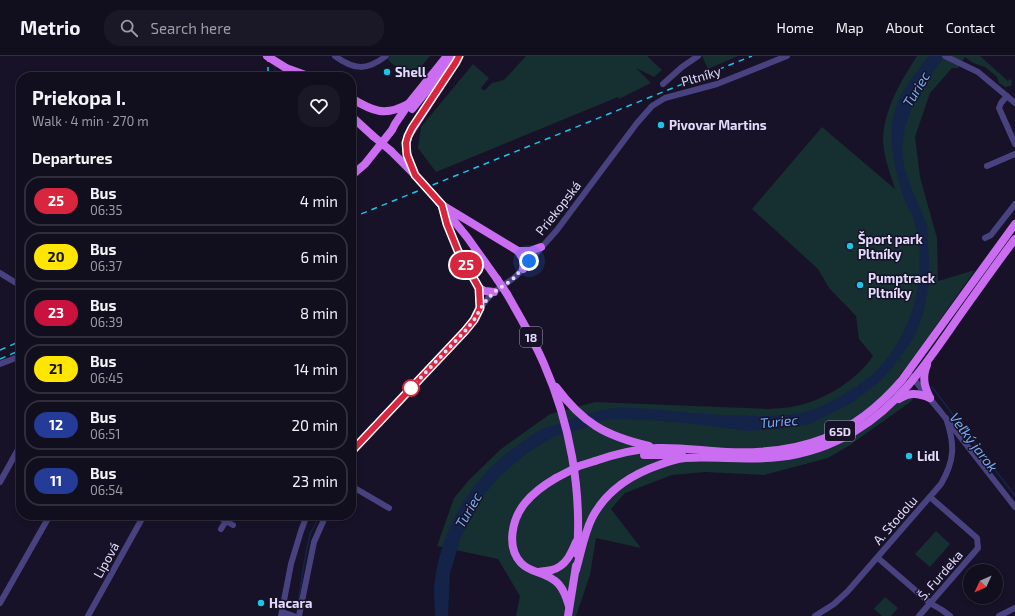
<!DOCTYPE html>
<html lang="en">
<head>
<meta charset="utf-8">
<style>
  :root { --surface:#110e1d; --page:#1a1726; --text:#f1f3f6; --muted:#9c9ca4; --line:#302e3b }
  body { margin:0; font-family:"Exo 2",sans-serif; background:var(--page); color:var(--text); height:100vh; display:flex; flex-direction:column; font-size:15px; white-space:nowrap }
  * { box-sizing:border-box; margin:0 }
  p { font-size:13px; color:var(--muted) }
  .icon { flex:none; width:22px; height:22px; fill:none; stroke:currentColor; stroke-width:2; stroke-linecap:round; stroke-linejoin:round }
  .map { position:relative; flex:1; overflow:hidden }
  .side { position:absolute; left:16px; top:16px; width:340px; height:448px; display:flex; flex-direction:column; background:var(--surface); border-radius:16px; box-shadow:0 2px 6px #0003,0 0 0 1px var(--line) }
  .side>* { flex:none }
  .badge { padding:0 8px; border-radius:13px; font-size:14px; line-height:26px }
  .needle { width:26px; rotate:226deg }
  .tools { position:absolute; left:963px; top:508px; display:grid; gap:8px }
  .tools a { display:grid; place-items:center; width:40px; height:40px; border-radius:50%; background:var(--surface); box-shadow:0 2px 6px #0003,0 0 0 1px var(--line); font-size:20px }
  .you { position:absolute; width:20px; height:20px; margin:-10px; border:3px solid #fff; border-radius:50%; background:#1a73e8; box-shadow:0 0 0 6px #1a73e833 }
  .map>.badge { position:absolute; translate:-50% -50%; box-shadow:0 0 0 2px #fff }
  h2 { padding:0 16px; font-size:15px; line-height:36px }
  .round { display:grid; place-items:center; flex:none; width:42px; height:42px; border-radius:16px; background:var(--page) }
  .headline { display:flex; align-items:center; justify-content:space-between; height:68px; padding:0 16px }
  h1 { font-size:19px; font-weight:700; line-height:30px }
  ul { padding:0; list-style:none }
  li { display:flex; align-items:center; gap:12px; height:50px; margin:0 8px 6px; padding:0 8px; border:2px solid var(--line); border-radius:16px }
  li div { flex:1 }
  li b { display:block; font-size:15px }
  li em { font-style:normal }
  li .badge { min-width:44px; font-weight:700; text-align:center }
  header { display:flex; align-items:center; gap:24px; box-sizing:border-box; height:56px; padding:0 20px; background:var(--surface); border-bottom:1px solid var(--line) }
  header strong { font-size:19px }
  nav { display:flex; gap:22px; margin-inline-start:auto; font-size:14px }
  .search { width:280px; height:36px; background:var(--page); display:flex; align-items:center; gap:10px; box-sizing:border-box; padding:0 14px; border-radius:16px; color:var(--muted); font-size:15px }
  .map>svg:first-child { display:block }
  .green { fill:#162f30 }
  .water { fill:#142449 }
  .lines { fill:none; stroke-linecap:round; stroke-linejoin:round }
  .stream { stroke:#142449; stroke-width:1.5 }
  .minor { stroke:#494281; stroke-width:6 }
  .major { stroke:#ca6df0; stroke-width:8 }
  .rail { stroke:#1bc4e8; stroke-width:1.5; stroke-dasharray:6 5; stroke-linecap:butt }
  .major-bridge { stroke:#ca6df0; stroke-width:8 }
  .line-casing { stroke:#fff; stroke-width:9 }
  .line { stroke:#d7263d; stroke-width:6 }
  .walk { stroke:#e2dbfb; stroke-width:4; stroke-dasharray:0 7.2 }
  .poi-dot { fill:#1bc4e8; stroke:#171227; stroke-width:1.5 }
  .stop-dot { fill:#fff; stroke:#d7263d; stroke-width:2 }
  .labels { text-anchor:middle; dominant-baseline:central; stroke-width:3; stroke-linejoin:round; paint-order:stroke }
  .shield { fill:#171227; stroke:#a59fbb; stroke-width:1 }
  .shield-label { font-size:12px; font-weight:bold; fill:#e2dbfb }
  .poi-label { font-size:13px; font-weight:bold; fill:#e2dbfb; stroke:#171227; text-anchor:start }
  .street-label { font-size:13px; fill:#e2dbfb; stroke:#171227 }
  .water-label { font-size:14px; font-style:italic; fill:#74adf1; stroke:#171227 }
</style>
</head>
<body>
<header>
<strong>Metrio</strong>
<div class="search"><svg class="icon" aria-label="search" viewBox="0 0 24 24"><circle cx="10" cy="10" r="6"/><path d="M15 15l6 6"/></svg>Search here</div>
<nav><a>Home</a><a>Map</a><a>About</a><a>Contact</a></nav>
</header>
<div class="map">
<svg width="1015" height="560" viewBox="0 0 1015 560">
  <rect width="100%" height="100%" fill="#171227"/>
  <g class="green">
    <path d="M390,0H430L420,12L401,14L390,6L388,3Z"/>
    <path d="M526,0H647L662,14L654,21L636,12L651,27L619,43L618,41L436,116L418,92L421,71L473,8L489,22L481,32L484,35L492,27L504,24Z"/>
    <path d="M702,0H738L708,13Z"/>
    <path d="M917,0H980L1008,25L1010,23L1012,25L1011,30L1005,31L999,27L997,21L985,11L973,7L965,1L958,12H952L930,37L915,81L920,121L937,182L938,225L975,214L911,305L897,323L913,344L850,389L828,402L764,419L705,416L672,419L625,437L611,453L641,492L596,482L590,519L576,560H516L520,540L498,503L437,490L454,442L469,424L501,393L550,358L595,346L768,353C778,352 787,352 796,350C825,344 857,324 873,300L859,283L856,260L829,232L818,213L752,153L822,71L895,133C890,117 883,99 883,82C885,51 901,25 917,0Z"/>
    <path d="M936,475L950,488L930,511L915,498Z"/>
    <path d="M885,541L898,552L891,560H882L874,553Z"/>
  </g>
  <path class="water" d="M929,0H945L926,26L912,51L905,71L902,91L904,111L913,136L927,169L930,224L923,258L915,280L889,316L877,328L850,348L810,368L778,373L746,375L696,368L650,364L614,363L601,365L582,373L555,380L526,398L500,420L482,441L461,481L450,517L448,560H435C435,548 433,535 435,523C443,468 474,418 521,387C528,382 536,375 544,372C548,370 553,370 558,368C576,362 595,354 615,352C630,351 646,353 661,354C693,357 726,360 758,360C774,360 792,360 808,355C823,351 837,343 849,335C860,328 870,321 879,312C916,271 929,215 913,161C911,156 908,150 905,145C897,121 889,93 892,68C895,41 913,20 929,0Z"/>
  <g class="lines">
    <g class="stream">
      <path d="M275,21V8"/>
      <path d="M897,302L902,304"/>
      <path d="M932,331L1015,440"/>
      <path d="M297,556L304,508L310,478L320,459"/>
    </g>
    <g class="minor">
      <path d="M335,0C354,14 367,15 386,0"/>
      <path d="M945,0L978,16L1015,47"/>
      <path d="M663,28L682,11L698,0"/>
      <path d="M1007,40L1001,47L999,52L1015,88"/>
      <path d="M987,110L1015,98"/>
      <path d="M985,182L991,179L1015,148"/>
      <path d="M0,217L21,230"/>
      <path d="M0,308L21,300"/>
      <path d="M911,320L940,355L1015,451"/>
      <path d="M351,396L465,275C475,262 482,246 494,236C501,230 510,226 517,219L557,174L637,67L652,50L665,42L717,28L787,0"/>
      <path d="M351,419V424"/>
      <path d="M0,426L21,388"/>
      <path d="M351,427L353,431L389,452"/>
      <path d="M215,459L233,469"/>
      <path d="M221,473L226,465"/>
      <path d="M878,502L930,547L942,554L950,560"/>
      <path d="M0,547L50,459"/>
      <path d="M282,556L294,560"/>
      <path d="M88,560L144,459"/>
      <path d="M281,560L291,508L301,475L307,459"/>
      <path d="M299,560L314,486L326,459"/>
      <path d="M815,560L834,548L848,535L941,428C955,404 955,388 946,362"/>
      <path d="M919,560L978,492L977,482L930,441"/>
      <path d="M999,560L1015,552"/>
    </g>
    <g class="major">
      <path d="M286,12L311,21"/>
      <path d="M351,42C372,55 385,61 408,48"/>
      <path d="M412,53L444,13L453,3"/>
      <path d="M351,60L373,80"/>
      <path d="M391,95L413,117"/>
      <path d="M415,119C409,104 404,96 408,80L456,6L459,0"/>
      <path d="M351,120L365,108L392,74L395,68L410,46L447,0"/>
      <path d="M433,139L467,181L497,223"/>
      <path d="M442,149L447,167L458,195L479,232L480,252"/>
      <path d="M442,149L518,195L524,205L523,213"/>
      <path d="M518,195H530L541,191"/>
      <path d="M479,232L485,235L494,236"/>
      <path d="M507,238C520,261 534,284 544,308C570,367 582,434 577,498"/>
      <path d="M927,309C922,321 924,330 930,342"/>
      <path d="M556,331C583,367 605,380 649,390"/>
      <path d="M899,343C910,336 918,337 930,342"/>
      <path d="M644,399H682"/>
      <path d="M595,405C615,398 636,393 657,392C680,391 704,395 727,396C801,399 853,381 902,324L1015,168"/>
      <path d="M556,422C544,429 533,437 525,447C512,463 506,491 521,507C526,512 531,514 537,516C558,523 563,530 569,550"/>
      <path d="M576,514C581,497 584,478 592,462C606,435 630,419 659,409C667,406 676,403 685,402C716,400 747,405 779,401C806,398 832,389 855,375C901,348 930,302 960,259C978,234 996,208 1015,183"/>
      <path d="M539,516C543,515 547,515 552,514C566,510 571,498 576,486"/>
      <path d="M568,560L576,510"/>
    </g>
    <g class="rail">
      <path d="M268,0V21"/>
      <path d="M351,162L752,0"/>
      <path d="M0,294L21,285"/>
      <path d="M0,303L21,294"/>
    </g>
    <g class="major-bridge">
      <path d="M267,0L286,12"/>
      <path d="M373,80L391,95"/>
      <path d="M421,125L433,139"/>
      <path d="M497,223L507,238"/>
      <path d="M556,422L579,410L595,405"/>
    </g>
  </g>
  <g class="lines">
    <g class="line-casing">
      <path id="line" d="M351,396L465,275L474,264L480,252L479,232L458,195L447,168L442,149L415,119L407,99L406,87L408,80L412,72L456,6L459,0"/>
    </g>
    <use href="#line" class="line"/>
    <path class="walk" d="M411,332L465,275L474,264L484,247L494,236L512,224L529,205"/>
  </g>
  <g class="poi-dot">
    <circle cx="387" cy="16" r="4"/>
    <circle cx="661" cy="69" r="4"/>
    <circle cx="850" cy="190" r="4"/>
    <circle cx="860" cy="229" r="4"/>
    <circle cx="909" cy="400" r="4"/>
    <circle cx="261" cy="547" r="4"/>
  </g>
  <circle class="stop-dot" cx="411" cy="332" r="8"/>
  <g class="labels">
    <g class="shield">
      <rect x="520" y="271" width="22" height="20" rx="3"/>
      <rect x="825" y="365" width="30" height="20" rx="3"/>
    </g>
    <g class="shield-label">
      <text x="531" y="281">18</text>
      <text x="840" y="375">65D</text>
    </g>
    <g class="poi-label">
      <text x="395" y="16">Shell</text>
      <text x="669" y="69">Pivovar Martins</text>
      <text x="858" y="183">Šport park<tspan x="858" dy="15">Pltníky</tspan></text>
      <text x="868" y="222">Pumptrack<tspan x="868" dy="15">Pltníky</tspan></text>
      <text x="917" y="400">Lidl</text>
      <text x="269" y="547">Hacara</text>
    </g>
    <g class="street-label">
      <text transform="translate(701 20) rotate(-16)">Pltníky</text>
      <text transform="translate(558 152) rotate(-52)">Priekopská</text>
      <text transform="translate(895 464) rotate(-49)">A. Stodolu</text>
      <text transform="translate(106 504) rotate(-61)">Lipová</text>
      <text transform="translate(940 519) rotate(-49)">Š. Furdeka</text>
    </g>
    <g class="water-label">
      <text transform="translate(916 33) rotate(-59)">Turiec</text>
      <text transform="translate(779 365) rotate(-5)">Turiec</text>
      <text transform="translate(974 386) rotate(53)">Veľký jarok</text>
      <text transform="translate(468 454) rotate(-60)">Turiec</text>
    </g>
  </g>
</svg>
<div class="tools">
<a><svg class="needle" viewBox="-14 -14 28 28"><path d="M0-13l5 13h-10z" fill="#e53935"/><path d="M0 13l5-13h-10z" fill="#9c9ca4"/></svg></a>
</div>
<div class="you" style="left:529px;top:205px"></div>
<b class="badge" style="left:466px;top:209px;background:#d7263d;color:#fff">25</b>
<section class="side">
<div class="headline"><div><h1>Priekopa I.</h1><p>Walk · 4 min · 270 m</p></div><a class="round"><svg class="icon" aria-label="heart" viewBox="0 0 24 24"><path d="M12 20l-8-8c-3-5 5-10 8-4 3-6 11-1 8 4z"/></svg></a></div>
<h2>Departures</h2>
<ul>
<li><span class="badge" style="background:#d7263d;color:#fff">25</span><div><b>Bus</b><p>06:35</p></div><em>4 min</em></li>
<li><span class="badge" style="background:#ffe600;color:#111">20</span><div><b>Bus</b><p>06:37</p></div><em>6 min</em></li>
<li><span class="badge" style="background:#c9133e;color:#fff">23</span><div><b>Bus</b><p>06:39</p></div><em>8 min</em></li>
<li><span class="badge" style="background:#ffe600;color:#111">21</span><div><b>Bus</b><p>06:45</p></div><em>14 min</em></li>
<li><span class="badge" style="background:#243c98;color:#fff">12</span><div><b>Bus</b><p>06:51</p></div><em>20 min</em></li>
<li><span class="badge" style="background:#243c98;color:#fff">11</span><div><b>Bus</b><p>06:54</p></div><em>23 min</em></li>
</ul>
</section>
</div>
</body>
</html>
